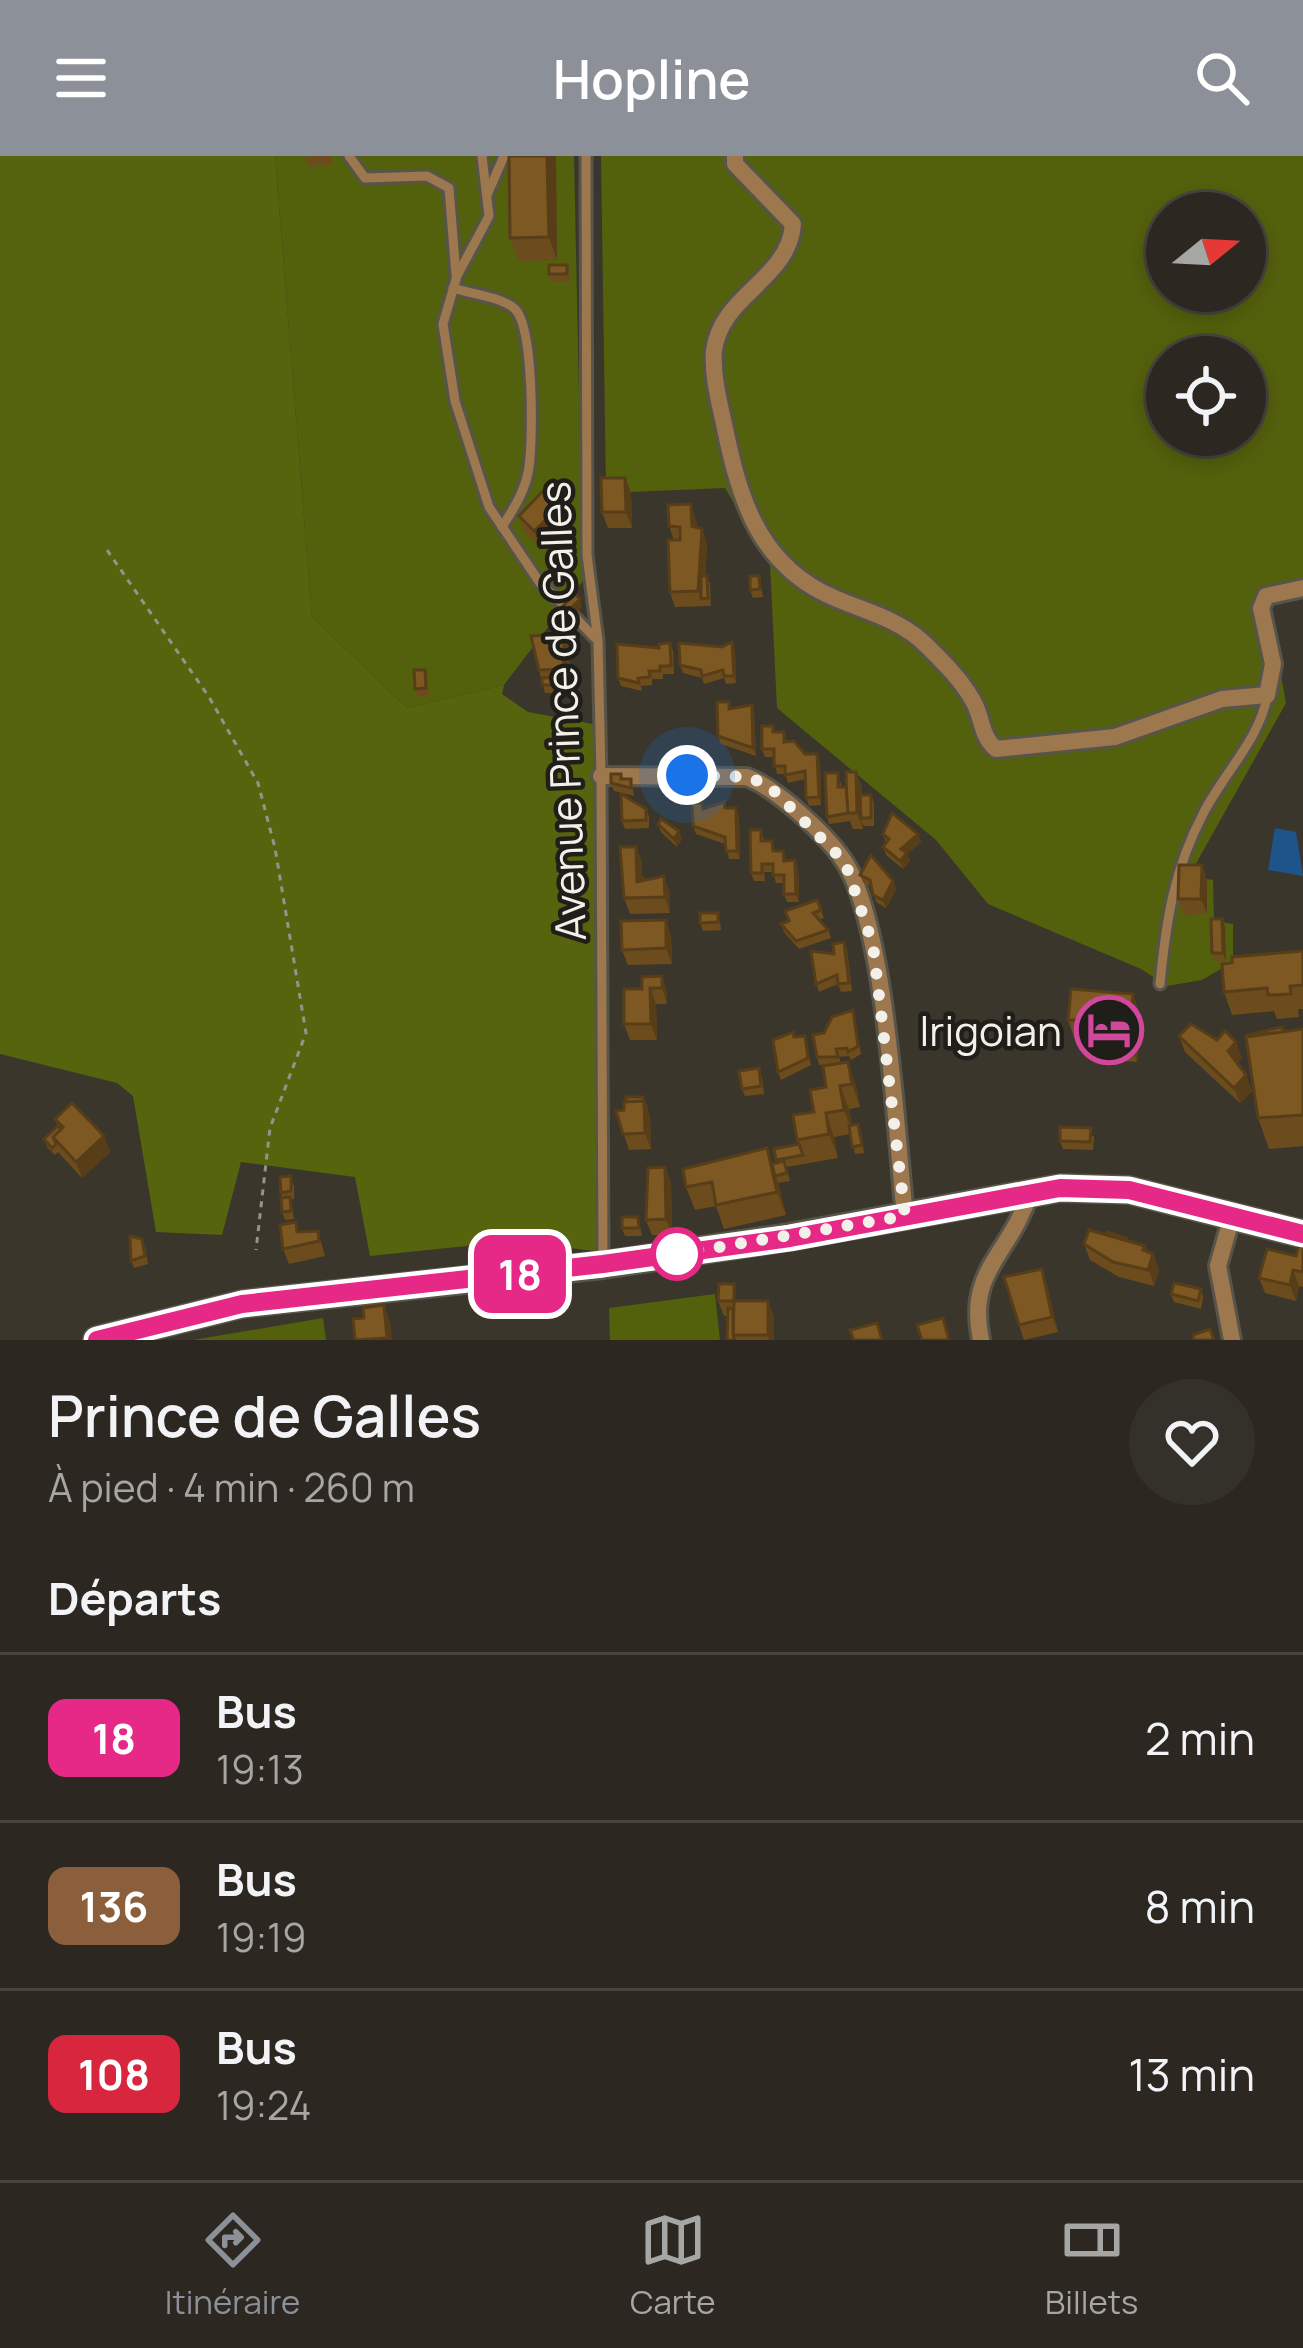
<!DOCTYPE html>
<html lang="fr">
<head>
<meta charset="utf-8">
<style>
  :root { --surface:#2c2821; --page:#34302a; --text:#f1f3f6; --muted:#a6a6a5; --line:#48443f; --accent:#8c9099 }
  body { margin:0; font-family:Manrope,sans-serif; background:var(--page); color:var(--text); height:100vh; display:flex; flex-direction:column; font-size:45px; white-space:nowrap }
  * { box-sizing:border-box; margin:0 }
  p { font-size:39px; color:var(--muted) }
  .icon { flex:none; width:66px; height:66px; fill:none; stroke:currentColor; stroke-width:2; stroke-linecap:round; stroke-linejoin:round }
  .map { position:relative; height:1184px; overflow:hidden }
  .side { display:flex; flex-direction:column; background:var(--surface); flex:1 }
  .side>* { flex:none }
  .badge { padding:0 24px; border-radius:18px; font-size:42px; line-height:78px }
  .needle { width:78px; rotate:72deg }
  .controls { position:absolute; left:1146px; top:36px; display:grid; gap:24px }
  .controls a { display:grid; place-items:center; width:120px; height:120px; border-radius:50%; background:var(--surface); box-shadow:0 6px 18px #0003,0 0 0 3px var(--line); font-size:60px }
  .you { position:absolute; width:60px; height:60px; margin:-30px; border:9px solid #fff; border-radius:50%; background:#1a73e8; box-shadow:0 0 0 18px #1a73e833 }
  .map>.badge { position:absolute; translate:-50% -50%; box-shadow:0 0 0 6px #fff }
  h2 { padding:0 48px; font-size:45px; line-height:108px }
  .round { display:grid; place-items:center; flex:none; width:126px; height:126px; border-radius:63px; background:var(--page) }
  .overview { display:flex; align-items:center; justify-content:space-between; height:204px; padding:0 48px }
  h1 { font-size:57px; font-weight:600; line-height:90px }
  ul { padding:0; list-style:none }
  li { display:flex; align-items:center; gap:36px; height:168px; padding:0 48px; border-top:3px solid var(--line) }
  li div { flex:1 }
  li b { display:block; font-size:45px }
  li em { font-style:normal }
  li .badge { min-width:132px; font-weight:700; text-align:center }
  header { display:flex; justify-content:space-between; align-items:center; height:156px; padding:0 48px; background:var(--accent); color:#fff; font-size:54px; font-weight:600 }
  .tab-bar { display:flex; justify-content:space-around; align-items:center; height:168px; border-top:3px solid var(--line); background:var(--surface); font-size:33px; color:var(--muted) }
  .tab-bar a { display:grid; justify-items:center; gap:6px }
  .tab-bar .selected { color:var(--accent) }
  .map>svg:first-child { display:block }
  .green { fill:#53600c; fill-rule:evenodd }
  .forest { fill:#56640d }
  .water { fill:#1d558b }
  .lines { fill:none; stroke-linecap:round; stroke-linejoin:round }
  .lane-casing { stroke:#57544a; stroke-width:15 }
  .street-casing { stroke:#57544a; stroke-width:22 }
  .secondary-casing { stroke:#57544a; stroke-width:30 }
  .path { stroke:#96938b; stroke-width:3; stroke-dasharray:6 6; stroke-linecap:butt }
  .lane { stroke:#9d774e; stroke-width:9 }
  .street { stroke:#9d774e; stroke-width:16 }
  .secondary { stroke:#d79a55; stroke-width:24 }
  .wall { fill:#6c4c1d }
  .shaded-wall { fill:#583e18 }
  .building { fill:#7d5822; stroke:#583e18; stroke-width:3 }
  .line-casing { stroke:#fff; stroke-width:27 }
  .line { stroke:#e62987; stroke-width:18 }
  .walk { stroke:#f2f0e9; stroke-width:12; stroke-dasharray:0 21.6 }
  .stop-dot { fill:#fff; stroke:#e62987; stroke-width:6 }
  .labels { text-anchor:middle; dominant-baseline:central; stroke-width:9; stroke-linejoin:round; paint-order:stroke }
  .street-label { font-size:42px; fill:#f2f0e9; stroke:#1f1e19 }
  .poi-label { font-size:42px; fill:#f2f0e9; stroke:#1f1e19; text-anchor:end }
</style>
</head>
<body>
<header><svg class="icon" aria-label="menu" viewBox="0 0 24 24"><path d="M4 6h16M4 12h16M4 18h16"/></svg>Hopline<svg class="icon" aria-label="search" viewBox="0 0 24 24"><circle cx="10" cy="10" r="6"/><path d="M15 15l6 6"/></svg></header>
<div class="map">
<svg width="1303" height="1184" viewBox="0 0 1303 1184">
  <rect width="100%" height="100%" fill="#3a362c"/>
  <g class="green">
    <path d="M275,0H574L583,425L504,529L407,552L312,461Z"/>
    <path d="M601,0H1303V441L1268,448L1286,547L1189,720L1213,724L1214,765L1233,768V806L1202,824L1167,830L1141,813L988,748L936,684L777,552L770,408L725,332L606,337ZM1167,57H1245V135H1167ZM1167,201H1245V279H1167Z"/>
    <path d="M715,1138L720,1184H610L609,1152Z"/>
    <path d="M323,1162L326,1184H193Z"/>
  </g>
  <path class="forest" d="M0,0H275L312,461L407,552L504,529L502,538L528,556L593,568L602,1096L515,1085L370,1100L355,1021L241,1006L222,1079L156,1076L133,940L117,927L0,898Z"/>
  <path class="water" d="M1275,672L1296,676L1303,720L1268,714Z"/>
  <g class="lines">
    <g class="lane-casing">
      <g id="lane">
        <path d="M349,0L365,22L427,20L449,32L456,119"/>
        <path d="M482,0L489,60L457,120L443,168L455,245L489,351L540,427L568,453"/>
        <path d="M586,0L587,399L598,485L601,620L603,1109"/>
        <path d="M487,39L504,0"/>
        <path d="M453,132C471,138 502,141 515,153C534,172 533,283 529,311C526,334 514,352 502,371"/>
        <path d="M574,460L595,482"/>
        <path d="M1160,828C1166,765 1174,712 1204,656C1224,617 1259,584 1267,541"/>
      </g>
    </g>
    <g class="street-casing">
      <g id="street">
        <path d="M735,0V8L793,68C789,124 721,138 714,195C712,218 719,245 724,268C738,336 755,400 820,435C855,454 896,459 926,489C942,505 962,524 973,545C983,561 980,580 996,593L1115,581L1222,543L1267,539L1273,508L1261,452L1266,440L1303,432"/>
        <path d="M601,620L747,621C776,632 827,679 844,705C886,769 896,976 905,1060"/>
        <path d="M981,1184C966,1113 1011,1099 1030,1036"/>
        <path d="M1232,1184L1218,1110L1232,1060"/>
      </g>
    </g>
    <g class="secondary-casing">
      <path id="secondary" d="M97,1184L242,1148L603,1109L789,1081L1060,1032L1129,1034L1303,1078"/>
    </g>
    <path class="path" d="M107,394L209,541L258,627L275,692L306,877L270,972L256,1094"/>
    <use href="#lane" class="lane"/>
    <use href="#street" class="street"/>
    <use href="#secondary" class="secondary"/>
  </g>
  <g class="wall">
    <path d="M305,0H332L333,8L309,11Z"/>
    <path d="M556,0L557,104L519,105L510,82Z"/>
    <path d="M570,117V126H552L549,118Z"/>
    <path d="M625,322L631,337L632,372H608L602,356Z"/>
    <path d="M572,350L573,372H558L540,391L524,376L519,360Z"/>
    <path d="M696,364L697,372L702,373L707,389L705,420L710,427L711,450L675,451L670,436L674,384L669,370Z"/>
    <path d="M759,420L763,441L753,442L750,434Z"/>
    <path d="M670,487L673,495L674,518H663V523H652V529L641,530L642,535L621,530L618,522L659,492Z"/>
    <path d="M570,494L569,537H545L539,514Z"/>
    <path d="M735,494L736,527L726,528L724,522L704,528L702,522L683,517L680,509Z"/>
    <path d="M425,514L428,522L429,540L418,541L415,533Z"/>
    <path d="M752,549L754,557L756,600L721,588L718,580Z"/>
    <path d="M775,576L805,598L820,606L821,649L809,650L806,642L805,623L788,627L785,618H777L774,601H765L762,593Z"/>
    <path d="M856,616L862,632V639H871L874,647V670H864L863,668V673H853L850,665L829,668L827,661L841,625V631H846Z"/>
    <path d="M621,618L623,623H631L634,640L614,635L611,627Z"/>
    <path d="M702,647L705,652H736L739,660L740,703H729L725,688L696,678L693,670Z"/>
    <path d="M646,653L649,661V672L625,673L622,665Z"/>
    <path d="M658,668L682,683L677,691L661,676Z"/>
    <path d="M761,674L764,685L786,705L795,704L798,712L799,746H787L784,738V727H776L773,716H764L765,725H754L751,717Z"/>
    <path d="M883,678H918L921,686L907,698L910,705L903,713L886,699L883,691L886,687Z"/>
    <path d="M636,691L642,706V721L670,736V757L630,758L624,742Z"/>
    <path d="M1202,709L1207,725V758L1184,759L1178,743Z"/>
    <path d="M860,719L896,733L886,752L876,746L872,731L863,726Z"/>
    <path d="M817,744L824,762L819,764L828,774L831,782L799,793L784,776L781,768L789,765Z"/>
    <path d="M1222,763L1225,771L1226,805H1215L1212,797Z"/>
    <path d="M720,765L721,774L703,775L700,767Z"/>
    <path d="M671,779L672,808L628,809L622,794Z"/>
    <path d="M844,786L847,794L852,835L841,836L838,828L819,836L816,828L834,798Z"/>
    <path d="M1303,795V853H1298L1299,861L1277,863L1274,855L1232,859L1224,836Z"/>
    <path d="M642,821L667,836V848H656L657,884H630L624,868L642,833Z"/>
    <path d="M853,854L861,898L851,904L849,900L839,901L841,907L856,930L860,951L849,953L852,969L861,976L864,997L855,998L850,978L834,981L838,1002L786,1011L790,1025L778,1027L786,1059L724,1073L716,1050L695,1054L686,1031L777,1007L774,993L799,988L797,984L826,931L831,909H819L817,901L824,877Z"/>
    <path d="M1141,861L1137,906L1086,902L1080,887H1076L1068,864Z"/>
    <path d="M1303,873V990L1269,993L1258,962L1284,876Z"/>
    <path d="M805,880L811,909L781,924L778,916L795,881Z"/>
    <path d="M1179,880L1236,886L1242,902L1237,907L1246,919L1252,935L1240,947L1185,896Z"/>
    <path d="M762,920L764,938L745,940L742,933Z"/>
    <path d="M643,941L650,961L651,993L629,994L616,955L624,954Z"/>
    <path d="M55,963L104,980L110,996L82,1022L58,996L55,999L47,991L44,983L58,970Z"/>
    <path d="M1094,980L1093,994L1063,993L1060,985Z"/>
    <path d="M665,1011L671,1027L672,1079H652L646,1064Z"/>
    <path d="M294,1028V1043H291L294,1063L285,1064L282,1056L281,1037Z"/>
    <path d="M638,1061L642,1080H625L622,1072Z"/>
    <path d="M318,1075L325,1100L289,1108L283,1093L299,1076Z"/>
    <path d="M1106,1078L1126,1082L1127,1085L1145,1090L1148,1096L1153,1098L1159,1114L1154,1130L1119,1121L1090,1104L1084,1088Z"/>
    <path d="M145,1090L148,1108L134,1112L131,1105Z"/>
    <path d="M1303,1091V1131L1299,1130L1296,1145L1265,1137L1259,1122L1296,1100Z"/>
    <path d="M1047,1129L1058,1176L1024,1184L1019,1169Z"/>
    <path d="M1201,1133L1203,1141L1201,1153L1174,1146L1171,1138Z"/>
    <path d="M718,1145H768L774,1161V1184H727V1160H724Z"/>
  </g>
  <g class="shaded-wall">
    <path d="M547,0H556L557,104L549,81Z"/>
    <path d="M625,322L631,337L632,372L626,356Z"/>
    <path d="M566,335L572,350L573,372L568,356Z"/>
    <path d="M691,348L696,364L697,385L692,370Z"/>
    <path d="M553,357L558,372L540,391L534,375Z"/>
    <path d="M702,373L707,389L704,442L701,443L698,435Z"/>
    <path d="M580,443L582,451L563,470L561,462Z"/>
    <path d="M564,478L570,494L569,529L563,513Z"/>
    <path d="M732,486L735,494L736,527L734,520Z"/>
    <path d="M752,549L754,557L756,600L753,592Z"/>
    <path d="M817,598L820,606L821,649L819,641Z"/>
    <path d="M856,616L862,632L863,662H861L863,673L857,657Z"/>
    <path d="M736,652L739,660L740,703L737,695Z"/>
    <path d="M679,675L682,683L677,691L674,683Z"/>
    <path d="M918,678L921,686L907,698L910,705L903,713L900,705L901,693Z"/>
    <path d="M636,691L642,706L643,734L637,726Z"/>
    <path d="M795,704L798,712L799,746L796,738Z"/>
    <path d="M1202,709L1207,725V758L1201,743Z"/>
    <path d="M664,720L670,736V757L665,741Z"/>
    <path d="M893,725L896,733L886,752L883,744Z"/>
    <path d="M1222,763L1225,771L1226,805L1223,797Z"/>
    <path d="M666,764L671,779L672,808L666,792Z"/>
    <path d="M662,820L667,836V848L662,832Z"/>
    <path d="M650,832L656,848L657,884L651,868Z"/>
    <path d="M1133,838L1141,861L1137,906L1129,882Z"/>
    <path d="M1236,886L1242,902L1234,910L1228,895Z"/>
    <path d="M848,906L856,930L860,951L852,928Z"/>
    <path d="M1246,919L1252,935L1240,947L1234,932Z"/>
    <path d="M840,930L849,953L853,978L844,954Z"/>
    <path d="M644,945L650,961L651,993L645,977Z"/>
    <path d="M826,957L834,981L838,1002L829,978Z"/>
    <path d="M104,980L110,996L82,1022L76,1006Z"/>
    <path d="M767,992L775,1016L786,1059L777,1036Z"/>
    <path d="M665,1011L671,1027L672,1079L666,1063Z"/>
    <path d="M1145,1090L1151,1105L1153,1098L1159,1114L1154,1130L1143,1094Z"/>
    <path d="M1042,1113L1047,1129L1058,1176L1052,1161Z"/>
    <path d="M1293,1114L1299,1130L1296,1145L1290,1129Z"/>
    <path d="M768,1145L774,1161V1184H769L768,1179Z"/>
    <path d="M384,1149L390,1165L392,1184H388L387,1182Z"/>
  </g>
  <g class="building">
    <path d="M509,0H547L549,81L510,82Z"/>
    <rect x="549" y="109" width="18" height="9"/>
    <path d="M601,322H625L626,356H602Z"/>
    <path d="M566,335L568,356L553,357L534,375L519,360L542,336Z"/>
    <path d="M691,348L692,370L702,373L698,435L670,436L668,384H680V371L669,370L668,349Z"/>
    <path d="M701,420H707L708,442L701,443Z"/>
    <path d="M750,420H759L760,433L750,434Z"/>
    <path d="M575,438L580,443L561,462L556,457Z"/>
    <path d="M564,478L563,513L539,514L531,480Z"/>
    <path d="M732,486L734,520H724L723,514L702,520L701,514L680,509L679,487L722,491Z"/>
    <path d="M670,487L671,510H660V515H649L650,521L638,522L639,527L618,522L617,488L659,492V488Z"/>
    <path d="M414,514H425L426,532L415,533Z"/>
    <path d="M566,521V529H542V522Z"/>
    <path d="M717,546H729V553L752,549L753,592L718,580Z"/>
    <path d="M762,570H773V576H784V586L794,585L805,598H817L819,641L806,642L805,615L785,619V610H774V593H762Z"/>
    <path d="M846,616H856L857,657H847Z"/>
    <path d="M825,617H838V631H846L848,657L827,661Z"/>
    <path d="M611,618H621V623H631V632L611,627Z"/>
    <path d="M621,638L646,653V664L622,665Z"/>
    <path d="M860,639H871V662H861Z"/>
    <path d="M724,646L725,652H736L737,695H726L725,681L693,670L692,647H702L703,653Z"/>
    <path d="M892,657L918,678L901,693L907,697L900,705L883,691L889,683L883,678Z"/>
    <path d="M661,663L679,675L674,683L658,668Z"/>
    <path d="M750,674H761V685H772L773,695H783L784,705L795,704L796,738H784V719H773V708H762V717H751Z"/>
    <path d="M620,691H636L637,726L664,720L665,741L624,742Z"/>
    <path d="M871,699L893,725L883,744L873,739L870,724L860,719Z"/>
    <path d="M1179,709H1202L1201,743H1178Z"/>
    <path d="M817,744L821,754L813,757L828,774L796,785L781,768L789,765L785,755Z"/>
    <path d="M700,757H718V766L700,767Z"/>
    <path d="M1211,763H1222L1223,797H1212Z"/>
    <path d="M666,764V792L622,794L621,765Z"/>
    <path d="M844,786L849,827L838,828L837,819L816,828L811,795L834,798L833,788Z"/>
    <path d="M1303,795V829L1290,830L1291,838L1268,839L1267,832L1224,836L1222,808L1232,807V801Z"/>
    <path d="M662,820V832H650L651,868H624V833H642V821Z"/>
    <path d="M1071,833L1133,838L1129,882L1077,879L1078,864H1068Z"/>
    <path d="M853,854L858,890L848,896L847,892L836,893L838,901H817L813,879L824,877L832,861Z"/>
    <path d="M1191,868L1217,884L1225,875L1236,886L1228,895L1246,919L1234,932L1179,880Z"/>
    <path d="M1282,871L1283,876L1249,880L1248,879Z"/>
    <path d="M1303,873V959L1258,962L1246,881Z"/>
    <path d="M793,876L794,881L805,880L808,902L778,916L773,884Z"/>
    <path d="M848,906L852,928L840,930L844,954L826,957L829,978L797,984L793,959L814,956L810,934L826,931L823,910Z"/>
    <path d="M759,912L761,930L742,933L739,915Z"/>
    <path d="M626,941H643L647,953L644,945L626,946Z"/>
    <path d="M644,945L645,977L623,978L616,955L624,954V946Z"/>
    <path d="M72,947L104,980L76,1006L53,981L63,971L55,963Z"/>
    <path d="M858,968L862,989L852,991L849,970Z"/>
    <path d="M58,970L61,973L53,981L56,988L52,992L44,983Z"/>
    <path d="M1060,971L1091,972L1090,986L1060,985Z"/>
    <path d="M799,988L803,999L776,1004L774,993Z"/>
    <path d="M767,992L777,1036L716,1049L712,1026L686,1031L683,1013Z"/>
    <path d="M784,1005L787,1017L775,1020L772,1008Z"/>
    <path d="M665,1011L666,1063L646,1064L648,1012Z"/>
    <path d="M291,1020V1035L281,1037L280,1021Z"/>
    <path d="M290,1041L291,1055L282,1056L281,1042Z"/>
    <path d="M622,1061H638L639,1072H622Z"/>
    <path d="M296,1066L297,1076L318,1075L319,1085L283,1093L280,1069Z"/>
    <path d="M1089,1074L1145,1090L1143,1094L1153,1098L1148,1114L1113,1106L1084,1088Z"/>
    <path d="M1107,1076L1126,1082V1084L1106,1078Z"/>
    <path d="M130,1080L142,1083L145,1100L131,1105Z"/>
    <path d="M1299,1089L1303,1091V1116L1293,1114L1290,1129L1259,1122L1267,1093L1296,1100Z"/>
    <path d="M1042,1113L1052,1161L1019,1169L1004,1121Z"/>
    <path d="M1174,1127L1201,1133L1198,1145L1171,1138Z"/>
    <path d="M719,1128H734V1145H718Z"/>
    <path d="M734,1145H768V1179H733Z"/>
    <path d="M384,1149L387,1182L355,1184L353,1163L364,1162L363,1152Z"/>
    <path d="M728,1152L733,1153V1179L735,1184H727Z"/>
    <path d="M943,1162L949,1184H922L917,1169Z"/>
    <path d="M877,1167L882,1184H854L850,1174Z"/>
    <path d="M1210,1173L1214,1184H1194L1193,1179Z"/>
  </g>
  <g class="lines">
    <g class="line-casing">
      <path id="line" d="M97,1184L242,1148L603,1108L790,1082L1060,1032L1129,1034L1303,1078"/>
    </g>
    <use href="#line" class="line"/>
    <path class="walk" d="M677,1098L905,1060L873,789L845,706L768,629L748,621L687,619"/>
  </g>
  <defs>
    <g id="hotel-ring" transform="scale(3.45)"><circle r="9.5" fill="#1f1e19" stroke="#d1479c" stroke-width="1.5"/><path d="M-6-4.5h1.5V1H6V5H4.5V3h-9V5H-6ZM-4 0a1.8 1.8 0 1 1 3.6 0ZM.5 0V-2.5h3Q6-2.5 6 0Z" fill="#d1479c"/></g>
  </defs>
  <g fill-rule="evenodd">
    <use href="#hotel-ring" x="1109" y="874"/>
  </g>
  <circle class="stop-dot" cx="677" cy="1098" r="24"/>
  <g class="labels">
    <g class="street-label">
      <text transform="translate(562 555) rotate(-92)">Avenue Prince de Galles</text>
    </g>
    <g class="poi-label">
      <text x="1062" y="874">Irigoian</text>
    </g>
  </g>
</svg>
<div class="controls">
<a><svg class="needle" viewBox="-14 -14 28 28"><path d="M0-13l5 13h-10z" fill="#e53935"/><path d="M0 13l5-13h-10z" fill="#a6a6a5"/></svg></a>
<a><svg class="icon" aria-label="locate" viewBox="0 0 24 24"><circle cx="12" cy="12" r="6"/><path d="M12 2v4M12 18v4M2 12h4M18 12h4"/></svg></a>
</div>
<div class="you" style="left:687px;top:619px"></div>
<b class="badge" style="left:520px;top:1118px;background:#e62987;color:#fff">18</b>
</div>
<section class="side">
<div class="overview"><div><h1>Prince de Galles</h1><p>À pied · 4 min · 260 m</p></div><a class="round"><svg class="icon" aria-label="heart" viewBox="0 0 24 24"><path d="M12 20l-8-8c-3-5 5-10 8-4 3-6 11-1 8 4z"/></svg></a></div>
<h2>Départs</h2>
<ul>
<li><span class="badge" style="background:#e62987;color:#fff">18</span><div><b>Bus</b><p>19:13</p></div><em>2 min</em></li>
<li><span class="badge" style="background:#8b5e3c;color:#fff">136</span><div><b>Bus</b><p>19:19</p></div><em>8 min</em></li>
<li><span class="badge" style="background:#d7263d;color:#fff">108</span><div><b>Bus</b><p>19:24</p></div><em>13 min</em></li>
</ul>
</section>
<nav class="tab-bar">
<a class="selected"><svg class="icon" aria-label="directions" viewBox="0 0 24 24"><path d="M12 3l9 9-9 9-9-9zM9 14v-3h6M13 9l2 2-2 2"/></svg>Itinéraire</a>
<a><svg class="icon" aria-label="map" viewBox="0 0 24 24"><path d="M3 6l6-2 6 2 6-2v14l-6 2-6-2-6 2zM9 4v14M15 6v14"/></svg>Carte</a>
<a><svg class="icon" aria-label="tickets" viewBox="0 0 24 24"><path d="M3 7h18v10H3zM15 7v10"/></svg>Billets</a>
</nav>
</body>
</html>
